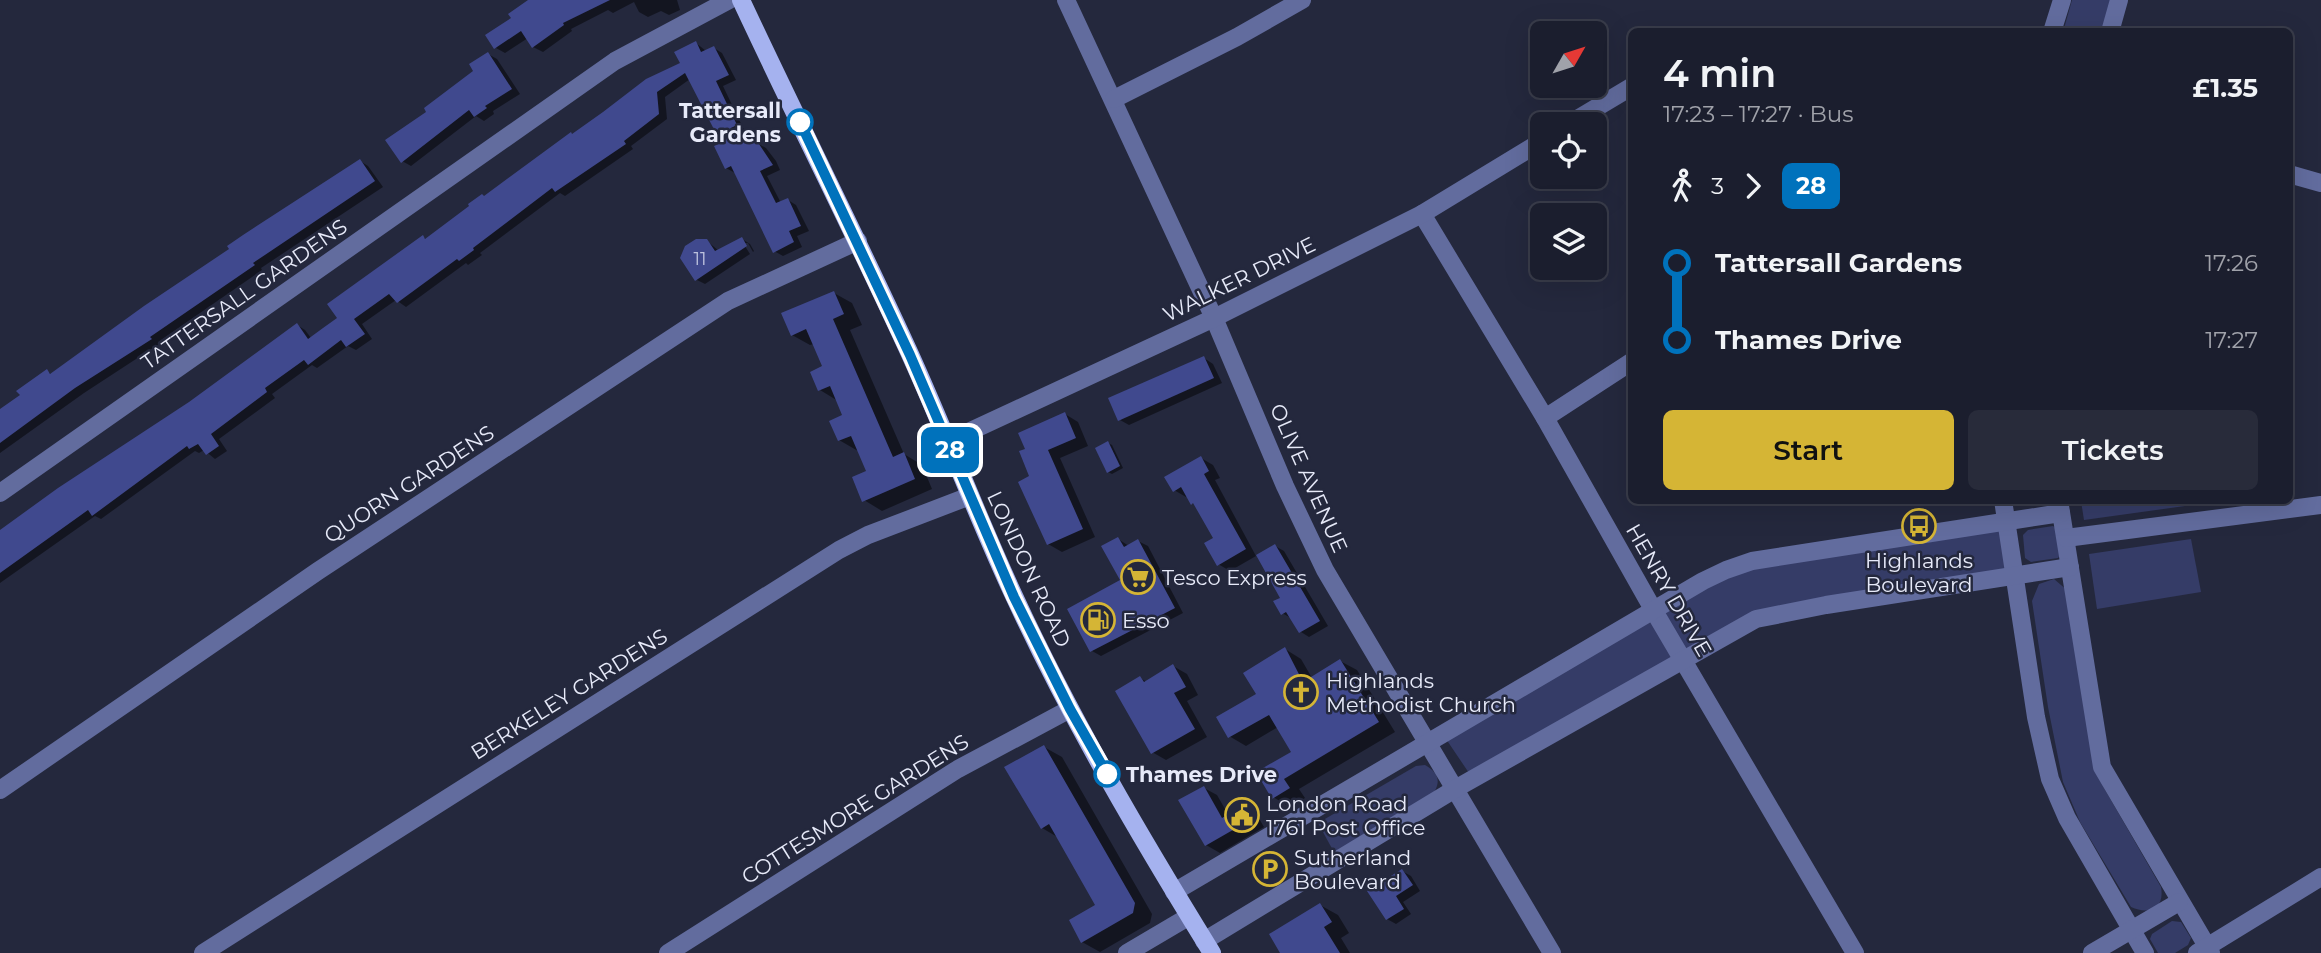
<!DOCTYPE html>
<html lang="en">
<head>
<meta charset="utf-8">
<style>
  :root { --surface:#1b1e2e; --page:#282b3a; --text:#f1f3f6; --muted:#a0a2aa; --line:#393c4a; --accent:#d5b535 }
  body { margin:0; font-family:Montserrat,sans-serif; background:var(--page); color:var(--text); height:100vh; display:flex; flex-direction:column; font-size:26px; white-space:nowrap }
  * { box-sizing:border-box; margin:0 }
  p { font-size:23px; color:var(--muted) }
  .icon { flex:none; width:38px; height:38px; fill:none; stroke:currentColor; stroke-width:2; stroke-linecap:round; stroke-linejoin:round }
  .map { position:relative; flex:1; overflow:hidden }
  .details { position:absolute; left:1628px; top:28px; width:665px; height:476px; display:flex; flex-direction:column; background:var(--surface); border-radius:10px; box-shadow:0 7px 28px #0002,0 0 0 2px var(--line) }
  .details>* { flex:none }
  .badge { padding:0 14px; border-radius:10px; font-size:24px; line-height:46px }
  .needle { width:46px; rotate:51deg }
  .fabs { position:absolute; left:1530px; top:21px; display:grid; gap:14px }
  .fabs a { display:grid; place-items:center; width:77px; height:77px; border-radius:10px; background:var(--surface); box-shadow:0 7px 28px #0002,0 0 0 2px var(--line); font-size:35px }
  .map>.badge { position:absolute; translate:-50% -50%; box-shadow:0 0 0 4px #fff }
  .legs { display:flex; align-items:center; gap:10px; height:77px; padding:0 35px; font-size:23px }
  .legs p { margin-inline-start:auto }
  .headline { display:flex; align-items:center; justify-content:space-between; height:119px; padding:0 35px }
  h1 { font-size:38px; font-weight:600; line-height:52px }
  .action { display:flex; gap:14px; margin-top:auto; padding:14px 35px }
  .action a { flex:1; height:80px; border-radius:10px; background:var(--accent); color:#111; font-size:28px; font-weight:600; line-height:80px; text-align:center }
  .action a+a { background:var(--page); color:var(--text) }
  ul { padding:0 35px; list-style:none }
  li { display:flex; align-items:center; gap:24px; height:77px; font-size:26px }
  li i { display:grid; place-items:center; width:10px; height:100%; margin:0 9px; background:currentColor }
  li i::after { content:''; width:18px; height:18px; margin:-9px; border:5px solid; border-radius:50%; background:var(--surface) }
  li p { margin-inline-start:auto }
  li:first-child i { background:linear-gradient(#0000 50%,currentColor 0) }
  li:last-child i { background:linear-gradient(currentColor 50%,#0000 0) }
  .map>svg:first-child { display:block }
  .grass { fill:#353c67 }
  .shadow { fill:#0007 }
  .building { fill:#40498e }
  .lines { fill:none; stroke-linecap:round; stroke-linejoin:round }
  .minor { stroke:#626c9e; stroke-width:18 }
  .major { stroke:#a5b2ef; stroke-width:18 }
  .line-1-casing { stroke:#fff; stroke-width:16 }
  .line-1 { stroke:#0072bc; stroke-width:10 }
  .stop-1-dot { fill:#fff; stroke:#0072bc; stroke-width:3.5 }
  .labels { text-anchor:middle; dominant-baseline:central; stroke-width:5; stroke-linejoin:round; paint-order:stroke }
  .number-label { font-size:18px; fill:#bdc2de }
  .stop-label { font-size:21px; font-weight:bold; fill:#e7eaf9; stroke:#24283d; text-anchor:end }
  .street-label { font-size:21px; fill:#e7eaf9; stroke:#24283d }
  .poi-label { font-size:21px; fill:#e7eaf9; stroke:#24283d; text-anchor:start }
</style>
</head>
<body>
<div class="map">
<svg width="2321" height="953" viewBox="0 0 2321 953">
  <rect width="100%" height="100%" fill="#24283d"/>
  <g class="grass">
    <path d="M2072,0H2112L2103,31L2063,32Z"/>
    <path d="M2185,501V506L2084,520L2081,501Z"/>
    <path d="M2008,524L2016,574L1778,612L1469,773L1446,739L1727,571Z"/>
    <path d="M2053,526L2059,530L2062,553L2058,558L2031,562L2025,558L2023,535L2028,530Z"/>
    <path d="M2191,539L2201,592L2097,609L2089,554Z"/>
    <path d="M2054,579L2068,591L2098,770L2104,788L2161,887C2165,909 2149,915 2131,907L2080,822L2063,782L2048,707L2032,601L2039,584Z"/>
    <path d="M1425,765C1441,774 1441,784 1430,798L1335,854L1318,823L1416,766Z"/>
    <path d="M2172,921L2181,922L2191,938L2188,945L2175,953H2158L2150,939L2152,934Z"/>
  </g>
  <g class="shadow">
    <path d="M531,0H677L680,10L669,15L661,11L648,17L639,12L634,2L613,13L608,10L571,29L572,31L543,52L533,47L528,38L505,53L496,48L514,18Z"/>
    <path d="M696,43L706,51L714,48L722,53L736,80L723,86L744,130L738,133L766,148L776,161L780,170L767,176L781,203L788,200L796,205L809,231L797,236L802,247L783,256L774,251L735,173L726,168L723,144L690,79L665,97L667,119L631,146L633,149L565,196L560,193L480,253L482,255L468,265L466,263L406,307L396,300L362,324L372,339L356,350L348,346L317,368L312,365L272,394L275,398L219,439L227,451L215,459L204,450L199,453L195,451L101,519L95,516L0,583V531L190,403L297,325L305,330L311,338L339,318L423,237L427,240L573,135L682,63Z"/>
    <path d="M488,54L497,59L520,94L493,111L494,114L484,121L476,116L411,166L402,161L429,112L475,71Z"/>
    <path d="M360,161L368,166L383,187L261,268L262,270L158,342L159,344L84,393L0,453V411L22,396L47,371L52,375Z"/>
    <path d="M742,239L750,244L754,251L753,252L748,243H743L750,254L705,284L697,280L707,241L719,251Z"/>
    <path d="M834,293L852,303L862,325L850,330L904,454L922,465L932,489L882,511L864,500L869,472L858,451L839,440L845,416L838,401L820,390L812,372L824,367L814,344L810,345L792,335Z"/>
    <path d="M1204,358L1213,364L1222,383L1129,425L1120,420Z"/>
    <path d="M1065,414L1078,422L1088,446L1060,458L1095,537L1062,552L1048,544L1027,450Z"/>
    <path d="M1108,443L1112,445L1123,468L1112,474L1108,472Z"/>
    <path d="M1201,458L1213,465L1220,478L1215,480L1256,556L1230,571L1218,564L1215,538L1196,505L1188,496L1186,497L1174,490Z"/>
    <path d="M1118,539L1129,546L1138,541L1148,546L1183,613L1101,656L1092,651L1122,581Z"/>
    <path d="M1275,546L1284,551L1328,626L1309,637L1301,632L1291,618L1282,613Z"/>
    <path d="M1285,649L1301,659L1312,678L1340,661L1357,670L1395,732L1299,789L1305,798L1290,807L1273,797L1294,752L1278,727L1246,746L1229,736L1259,695Z"/>
    <path d="M1173,666L1187,674L1198,695L1187,701L1207,737L1166,760L1152,752L1140,678L1147,682Z"/>
    <path d="M1044,747L1062,757L1152,914L1150,923L1100,952L1082,942L1097,906L1059,838L1042,828Z"/>
    <path d="M1204,788L1217,795L1229,816L1244,807L1257,815L1264,827L1220,853L1206,845Z"/>
    <path d="M1402,871L1411,876L1420,891L1403,902L1411,914L1396,924L1387,919Z"/>
    <path d="M1320,905L1338,915L1349,933L1341,938L1350,953H1282Z"/>
  </g>
  <g class="building">
    <path d="M528,0H610L563,23L564,25L532,48L521,31L494,49L485,35L511,18L508,14Z"/>
    <path d="M696,41L701,52L714,46L729,75L716,81L737,125L731,128L757,141L773,165L760,171L776,203L788,198L801,226L789,231L794,242L773,253L731,166L725,169L714,146L721,143L685,73L657,92L659,114L624,141L626,144L555,192L552,188L473,248L474,250L459,261L457,259L397,303L389,294L354,319L365,334L346,347L341,340L308,365L304,360L265,388L267,392L211,434L219,446L206,455L198,444L189,449L187,446L92,516L88,510L0,573V530L58,488L189,402L297,323L308,339L323,328L337,318L327,304L423,235L425,239L469,206L468,204L482,194L484,196L571,132L572,134L603,112L646,79L680,63L674,52Z"/>
    <path d="M488,52L512,89L485,106L487,108L474,117L469,110L401,163L385,140L426,112L424,108L473,71L469,64Z"/>
    <path d="M360,159L375,181L253,263L255,265L150,337L152,339L75,388L0,443V409L20,395L16,391L47,369L50,374L144,306L229,249L227,246L243,235Z"/>
    <path d="M742,237L747,246L695,281L680,258L685,246L696,239H707L715,251Z"/>
    <path d="M834,291L844,314L833,319L893,457L904,452L915,479L862,502L852,477L866,471L851,436L838,441L829,421L842,415L830,386L818,391L810,372L822,366L806,329L791,336L781,313Z"/>
    <path d="M1204,356L1214,378L1118,421L1108,398Z"/>
    <path d="M1065,412L1076,438L1048,450L1083,529L1047,545L1018,482L1029,476L1019,451L1025,449L1018,433Z"/>
    <path d="M1108,441L1120,466L1107,473L1095,448Z"/>
    <path d="M1201,456L1209,471L1204,474L1246,549L1217,566L1204,543L1213,538L1193,503L1191,505L1181,487L1173,492L1164,477Z"/>
    <path d="M1118,537L1124,547L1138,539L1175,608L1090,652L1067,609L1120,580L1101,546Z"/>
    <path d="M1275,544L1320,621L1299,633L1286,612L1281,615L1273,601L1280,598L1256,555Z"/>
    <path d="M1285,647L1303,682L1340,659L1379,722L1284,779L1290,788L1272,799L1256,772L1291,752L1269,715L1228,738L1216,717L1256,694L1243,673Z"/>
    <path d="M1173,664L1186,687L1174,693L1195,729L1151,754L1115,691L1140,676L1144,682Z"/>
    <path d="M1044,745L1135,903L1133,913L1081,943L1069,920L1095,905L1049,824L1041,829L1004,767Z"/>
    <path d="M1204,786L1222,818L1244,805L1252,819L1205,846L1178,800Z"/>
    <path d="M1402,869L1413,885L1396,896L1404,909L1386,920L1367,891Z"/>
    <path d="M1320,903L1332,922L1324,927L1340,953H1280L1269,934Z"/>
  </g>
  <g class="lines">
    <g class="minor">
      <path d="M1066,0L1214,318L1285,486L1325,570L1552,953"/>
      <path d="M2052,32L2062,0"/>
      <path d="M2110,32L2119,0"/>
      <path d="M1114,99L1237,37L1302,0"/>
      <path d="M1569,124L1631,87"/>
      <path d="M2289,174L2321,183"/>
      <path d="M1422,214L1545,418L1654,611L1855,953"/>
      <path d="M1545,418L1631,362"/>
      <path d="M947,442L1214,318L1422,214L1542,141"/>
      <path d="M0,493L615,61L729,0"/>
      <path d="M2003,500L2036,717L2050,779L2067,818L2145,953"/>
      <path d="M2059,500L2102,767L2211,953"/>
      <path d="M2066,538L2321,505"/>
      <path d="M0,790L318,571L728,301L858,241"/>
      <path d="M1174,892L1703,581L1726,570L1752,561L2061,513"/>
      <path d="M1204,941L1455,789L1756,619L1826,605L2070,567"/>
      <path d="M203,953L839,550L868,535L970,496"/>
      <path d="M668,953L958,769L1070,709"/>
      <path d="M1127,953L1188,917"/>
      <path d="M2092,953L2179,902"/>
      <path d="M2197,953L2321,877"/>
    </g>
    <path class="major" d="M741,0C796,118 855,234 909,352C946,433 977,517 1015,598C1072,721 1141,838 1212,953"/>
  </g>
  <g class="lines">
    <g class="line-1-casing">
      <path id="line-1" d="M800,122L910,355L1014,597L1070,709L1107,774"/>
    </g>
    <use href="#line-1" class="line-1"/>
  </g>
  <defs>
    <g id="bus-ring" transform="scale(1.75)"><circle r="9.5" fill="#24283d" stroke="#d5b535" stroke-width="1.5"/><path d="M-5-6H5V4H4V6H2V4H-2V6H-4V4H-5ZM-3.5-4V0h7V-4ZM-3.5 1.2v1.5H-2V1.2ZM2 1.2v1.5H3.5V1.2Z" fill="#d5b535"/></g>
    <g id="supermarket-ring" transform="scale(1.75)"><circle r="9.5" fill="#24283d" stroke="#d5b535" stroke-width="1.5"/><path d="M-6-5.5h2.5l.6 2H6L4.5 2H-2.5L-4.4-4H-6ZM-1.5 3.2a1.3 1.3 0 1 0 .1 0ZM3 3.2a1.3 1.3 0 1 0 .1 0Z" fill="#d5b535"/></g>
    <g id="fuel-ring" transform="scale(1.75)"><circle r="9.5" fill="#24283d" stroke="#d5b535" stroke-width="1.5"/><path d="M-5.5-6h7V0h2V4h1.3V-2.5L3-4.5l.8-.8L6-3V5H2.5V1h-1V6h-7ZM-4.2-4.7v3.2H.2V-4.7Z" fill="#d5b535"/></g>
    <g id="church-ring" transform="scale(1.75)"><circle r="9.5" fill="#24283d" stroke="#d5b535" stroke-width="1.5"/><path d="M-1.2-6h2.4v3.5h3.3v2.4h-3.3V6h-2.4V-.1h-3.3v-2.4h3.3Z" fill="#d5b535"/></g>
    <g id="civic-ring" transform="scale(1.75)"><circle r="9.5" fill="#24283d" stroke="#d5b535" stroke-width="1.5"/><path d="M-.6-6.5H3V-4.5H.6V-3L4-1V1h2V6H-6V1h2V-1L-.6-3ZM-1.2 2.5V6h2.4V2.5Z" fill="#d5b535"/></g>
    <g id="parking-ring" transform="scale(1.75)"><circle r="9.5" fill="#24283d" stroke="#d5b535" stroke-width="1.5"/><path d="M-3.5-5.5H1a3.5 3.5 0 0 1 0 7H-1V5.5H-3.5ZM-1-3.4V-.6H.8a1.4 1.4 0 0 0 0-2.8Z" fill="#d5b535"/></g>
  </defs>
  <g fill-rule="evenodd">
    <use href="#bus-ring" x="1919" y="526"/>
    <use href="#supermarket-ring" x="1138" y="577"/>
    <use href="#fuel-ring" x="1098" y="620"/>
    <use href="#church-ring" x="1301" y="692"/>
    <use href="#civic-ring" x="1242" y="815"/>
    <use href="#parking-ring" x="1270" y="869"/>
  </g>
  <g class="stop-1-dot">
    <circle cx="800" cy="122" r="12"/>
    <circle cx="1107" cy="774" r="12"/>
  </g>
  <g class="labels">
    <g class="number-label">
      <text x="700" y="259">11</text>
    </g>
    <g class="stop-label">
      <text x="781" y="110">Tattersall<tspan x="781" dy="24">Gardens</tspan></text>
      <text x="1126" y="774" text-anchor="start">Thames Drive</text>
    </g>
    <g class="street-label">
      <text transform="translate(1239 279) rotate(-26)">WALKER DRIVE</text>
      <text transform="translate(244 294) rotate(-35)">TATTERSALL GARDENS</text>
      <text transform="translate(1309 478) rotate(66)">OLIVE AVENUE</text>
      <text transform="translate(409 484) rotate(-33)">QUORN GARDENS</text>
      <text transform="translate(1029 569) rotate(65)">LONDON ROAD</text>
      <text transform="translate(1669 590) rotate(60)">HENRY DRIVE</text>
      <text transform="translate(569 694) rotate(-32)">BERKELEY GARDENS</text>
      <text transform="translate(855 809) rotate(-32)">COTTESMORE GARDENS</text>
    </g>
    <g class="poi-label">
      <text x="1919" y="560" text-anchor="middle">Highlands<tspan x="1919" dy="24">Boulevard</tspan></text>
      <text x="1162" y="577">Tesco Express</text>
      <text x="1122" y="620">Esso</text>
      <text x="1326" y="680">Highlands<tspan x="1326" dy="24">Methodist Church</tspan></text>
      <text x="1266" y="803">London Road<tspan x="1266" dy="24">1761 Post Office</tspan></text>
      <text x="1294" y="857">Sutherland<tspan x="1294" dy="24">Boulevard</tspan></text>
    </g>
  </g>
</svg>
<div class="fabs">
<a><svg class="needle" viewBox="-14 -14 28 28"><path d="M0-13l5 13h-10z" fill="#e53935"/><path d="M0 13l5-13h-10z" fill="#a0a2aa"/></svg></a>
<a><svg class="icon" aria-label="locate" viewBox="0 0 24 24"><circle cx="12" cy="12" r="6"/><path d="M12 2v4M12 18v4M2 12h4M18 12h4"/></svg></a>
<a><svg class="icon" aria-label="layers" viewBox="0 0 24 24"><path d="M12 4l9 5-9 5-9-5zM3 14l9 5 9-5"/></svg></a>
</div>
<b class="badge" style="left:950px;top:450px;background:#0072bc;color:#fff">28</b>
<section class="details">
<div class="headline"><div><h1>4 min</h1><p>17:23 – 17:27 · Bus</p></div><b>£1.35</b></div>
<div class="legs"><svg class="icon" aria-label="walk" viewBox="0 0 24 24"><circle cx="13" cy="4" r="2"/><path d="M13 8l-2 6 4 7M11 14l-3 7M7 12l3-4h3l4 4"/></svg>3<svg class="icon" aria-label="forward" viewBox="0 0 24 24"><path d="M9 5l7 7-7 7"/></svg><b class="badge" style="background:#0072bc;color:#fff">28</b></div>
<ul>
<li><i style="color:#0072bc"></i><b>Tattersall Gardens</b><p>17:26</p></li>
<li><i style="color:#0072bc"></i><b>Thames Drive</b><p>17:27</p></li>
</ul>
<div class="action"><a>Start</a><a>Tickets</a></div>
</section>
</div>
</body>
</html>
